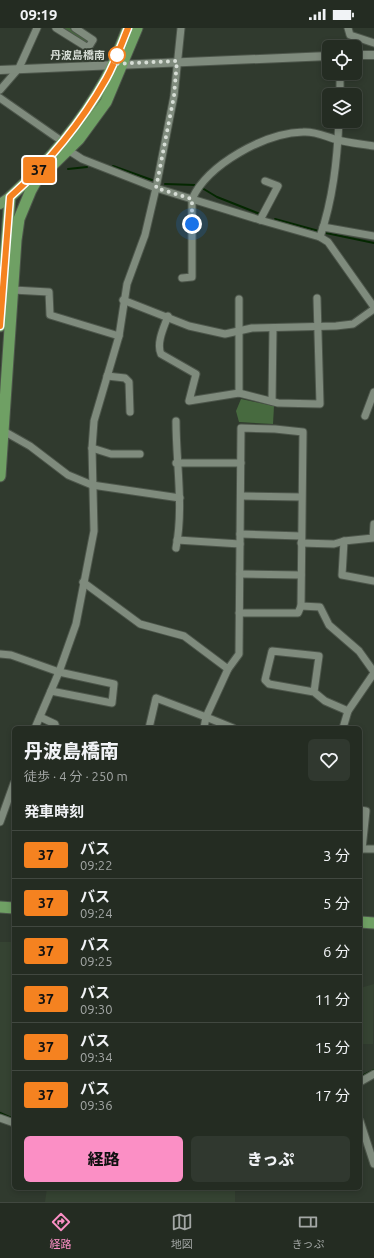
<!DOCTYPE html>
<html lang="ja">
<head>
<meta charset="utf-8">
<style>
  :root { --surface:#242c22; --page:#30382f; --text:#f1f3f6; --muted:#a3a7a5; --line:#414840; --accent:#fb8fc5 }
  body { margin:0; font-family:Ubuntu,"Noto Sans JP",sans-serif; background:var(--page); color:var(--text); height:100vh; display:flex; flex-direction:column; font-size:15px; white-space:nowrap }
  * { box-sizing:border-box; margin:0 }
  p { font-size:13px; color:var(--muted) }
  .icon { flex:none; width:22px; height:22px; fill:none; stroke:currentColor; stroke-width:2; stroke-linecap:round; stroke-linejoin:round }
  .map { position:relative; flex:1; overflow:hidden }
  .side { position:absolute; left:12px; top:698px; width:350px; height:464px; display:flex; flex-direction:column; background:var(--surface); border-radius:6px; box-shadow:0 2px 6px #0003,0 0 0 1px var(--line) }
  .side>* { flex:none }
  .badge { padding:0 8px; border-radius:3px; font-size:14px; line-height:26px }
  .tools { position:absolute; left:322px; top:12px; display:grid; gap:8px }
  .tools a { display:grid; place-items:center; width:40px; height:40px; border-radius:6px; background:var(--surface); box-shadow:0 2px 6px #0003,0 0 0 1px var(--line); font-size:20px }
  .you { position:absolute; width:20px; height:20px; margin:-10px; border:3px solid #fff; border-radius:50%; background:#1a73e8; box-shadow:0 0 0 6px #1a73e833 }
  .map>.badge { position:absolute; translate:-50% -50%; box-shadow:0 0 0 2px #fff }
  h2 { padding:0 12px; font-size:15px; line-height:36px }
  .round { display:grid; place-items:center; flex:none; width:42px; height:42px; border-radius:6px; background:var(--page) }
  .overview { display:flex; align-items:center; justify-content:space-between; height:68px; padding:0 12px }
  h1 { font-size:19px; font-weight:800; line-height:30px }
  .cta { display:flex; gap:8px; margin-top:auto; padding:8px 12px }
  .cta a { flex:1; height:46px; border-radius:6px; background:var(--accent); color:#111; font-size:16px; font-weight:800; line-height:46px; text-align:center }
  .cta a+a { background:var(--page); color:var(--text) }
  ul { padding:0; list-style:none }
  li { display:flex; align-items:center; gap:12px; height:48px; padding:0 12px; border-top:1px solid var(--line) }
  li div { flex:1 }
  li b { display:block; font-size:15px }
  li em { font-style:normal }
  li .badge { min-width:44px; font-weight:700; text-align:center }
  .status { display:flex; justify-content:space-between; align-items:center; height:28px; padding:0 20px; background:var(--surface); direction:ltr }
  .status svg { height:11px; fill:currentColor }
  .tabs { display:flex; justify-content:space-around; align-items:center; height:56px; border-top:1px solid var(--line); background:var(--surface); font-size:11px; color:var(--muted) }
  .tabs a { display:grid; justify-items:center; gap:2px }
  .tabs .on { color:var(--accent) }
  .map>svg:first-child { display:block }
  .built { fill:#354332 }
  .green { fill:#476a3f }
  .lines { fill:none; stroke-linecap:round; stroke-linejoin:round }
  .stream { stroke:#042700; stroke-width:2 }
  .minor-casing { stroke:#4d564b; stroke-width:9 }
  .tertiary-casing { stroke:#4d564b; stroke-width:10 }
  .primary-casing { stroke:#4d564b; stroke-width:12 }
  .trunk-casing { stroke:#4d564b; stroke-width:13 }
  .minor { stroke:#7f8b7d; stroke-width:7 }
  .tertiary { stroke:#7f8b7d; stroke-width:8 }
  .primary { stroke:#739b6a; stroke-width:10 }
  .trunk { stroke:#6fa064; stroke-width:11 }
  .line-casing { stroke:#fff; stroke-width:9 }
  .line { stroke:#f58220; stroke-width:6 }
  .walk { stroke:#d6ddd5; stroke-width:4; stroke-dasharray:0 7.2 }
  .stop-dot { fill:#fff; stroke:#f58220; stroke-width:2 }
  .labels { text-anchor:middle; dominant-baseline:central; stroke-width:3.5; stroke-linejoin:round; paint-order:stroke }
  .stop-label { font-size:11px; font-weight:bold; fill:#d6ddd5; stroke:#303a2e; text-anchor:end }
</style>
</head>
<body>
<div class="status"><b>09:19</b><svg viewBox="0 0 49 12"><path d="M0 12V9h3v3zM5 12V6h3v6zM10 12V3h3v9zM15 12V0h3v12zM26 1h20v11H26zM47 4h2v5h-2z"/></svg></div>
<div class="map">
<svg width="374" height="1174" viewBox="0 0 374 1174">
  <rect width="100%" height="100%" fill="#303a2e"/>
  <g class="built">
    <path d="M0,914H14V1090L0,1083Z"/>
    <path d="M374,956L373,1016H360V960Z"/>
    <path d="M47,1160H235V1174H45Z"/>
  </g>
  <g class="green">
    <path d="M59,0H70L88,13L87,15Z"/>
    <path d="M241,371L274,378L273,396L239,394L236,383Z"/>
  </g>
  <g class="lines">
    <g class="stream">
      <path d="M113,138L152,152"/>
      <path d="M68,141L87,139"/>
      <path d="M165,156L195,157"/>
      <path d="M202,160L217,169L260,186"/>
      <path d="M275,191L326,205L374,215"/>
      <path d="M360,1049L374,1042"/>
      <path d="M0,1085L14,1091"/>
    </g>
    <g class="minor-casing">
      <g id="minor">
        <path d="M56,0L88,20L93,12L75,0"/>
        <path d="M348,0L350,7L374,15"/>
        <path d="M0,62L19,40L37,0"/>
        <path d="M340,67V45"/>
        <path d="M0,70L63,114"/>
        <path d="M68,122L82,131L156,160L260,192L320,209L328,214L374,279"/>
        <path d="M260,192L278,158L265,153"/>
        <path d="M323,199L374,208"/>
        <path d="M320,209C333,171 337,133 339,93"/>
        <path d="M182,250L192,249V171C208,136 265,105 303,104C316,103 326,109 338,112C349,115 362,116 374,118"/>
        <path d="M13,262L49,264L50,287L119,308"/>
        <path d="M239,271V365"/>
        <path d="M123,272L189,298L225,306L252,300L336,298L353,296L374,281"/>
        <path d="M168,288C164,299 156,315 161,326L196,346L189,373L239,365L278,375L320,376L317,270"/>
        <path d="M107,348L125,350L129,354L130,384"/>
        <path d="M272,373L273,300"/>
        <path d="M365,388L374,364"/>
        <path d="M176,393C176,435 184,478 176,520"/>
        <path d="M0,401L30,418L68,447L92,457L180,470"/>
        <path d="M92,420L111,426H140"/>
        <path d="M176,435H241"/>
        <path d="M241,468L301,469"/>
        <path d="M240,506L301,508"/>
        <path d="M177,512L240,516"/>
        <path d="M344,513L342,547L374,553"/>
        <path d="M301,515L334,516L344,513L373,510L374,496"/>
        <path d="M240,546L301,547"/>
        <path d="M83,554L140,596L184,608L228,641L239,626L241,400L275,401L303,404L301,578L298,585H239"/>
        <path d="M301,578L320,579L329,597L359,623L374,644"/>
        <path d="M0,626L11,627L59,644L114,656L112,675L51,663"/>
        <path d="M228,641L206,689L233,700"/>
        <path d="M314,664L319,628L272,623L265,652L269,656L314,664L325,673L348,683"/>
        <path d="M40,689L55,696L56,700"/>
        <path d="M35,700L59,644L76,596L94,503L92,420L94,393L119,308L127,256L145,207L156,160L174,68L181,0"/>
        <path d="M149,700L156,670L206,689L204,700"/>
        <path d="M343,700L348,683L374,645"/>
        <path d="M360,782L366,783L362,821"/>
        <path d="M0,794L14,755"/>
        <path d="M360,821H374"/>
        <path d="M360,1054L374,1046"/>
        <path d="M0,1090L14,1095"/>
        <path d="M360,1093L374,1136"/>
      </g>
    </g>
    <g class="tertiary-casing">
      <g id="tertiary">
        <path d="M355,27H374"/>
        <path d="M0,42L329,28"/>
      </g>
    </g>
    <g class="primary-casing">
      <path id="primary" d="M0,176L10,169"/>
    </g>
    <g class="trunk-casing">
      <g id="trunk">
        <path d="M0,298L10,169C48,135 81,96 106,51C115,35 121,17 128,0"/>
        <path d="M0,448L16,212L19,191L31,162L36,153L79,111L106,74L137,0"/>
        <path d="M0,879L14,880"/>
        <path d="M360,894L374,895"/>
      </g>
    </g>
    <use href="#minor" class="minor"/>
    <use href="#tertiary" class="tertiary"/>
    <use href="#primary" class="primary"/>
    <use href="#trunk" class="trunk"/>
  </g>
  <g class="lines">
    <g class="line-casing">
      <path id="line" d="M0,298L10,169C48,135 81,95 106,51C115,35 121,17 128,0"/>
    </g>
    <use href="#line" class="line"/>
    <path class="walk" d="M117,27L113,36L177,33L174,68L156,160L192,171V196"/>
  </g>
  <circle class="stop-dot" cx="117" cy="27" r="8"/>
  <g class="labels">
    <g class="stop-label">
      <text x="105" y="27">丹波島橋南</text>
    </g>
  </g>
</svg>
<div class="tools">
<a><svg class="icon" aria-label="locate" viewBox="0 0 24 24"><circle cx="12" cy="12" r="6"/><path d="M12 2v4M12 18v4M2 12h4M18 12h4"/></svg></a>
<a><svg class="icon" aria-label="layers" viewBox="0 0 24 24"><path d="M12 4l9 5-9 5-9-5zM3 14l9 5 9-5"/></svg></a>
</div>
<div class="you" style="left:192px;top:196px"></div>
<b class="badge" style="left:39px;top:142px;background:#f58220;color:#111">37</b>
<section class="side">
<div class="overview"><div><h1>丹波島橋南</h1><p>徒歩 · 4 分 · 250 m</p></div><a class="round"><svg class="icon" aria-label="heart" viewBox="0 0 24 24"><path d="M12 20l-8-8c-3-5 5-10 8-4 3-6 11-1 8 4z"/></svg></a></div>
<h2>発車時刻</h2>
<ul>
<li><span class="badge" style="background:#f58220;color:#111">37</span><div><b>バス</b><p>09:22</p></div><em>3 分</em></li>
<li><span class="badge" style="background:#f58220;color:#111">37</span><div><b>バス</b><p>09:24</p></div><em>5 分</em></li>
<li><span class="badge" style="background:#f58220;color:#111">37</span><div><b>バス</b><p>09:25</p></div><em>6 分</em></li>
<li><span class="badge" style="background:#f58220;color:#111">37</span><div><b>バス</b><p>09:30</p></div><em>11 分</em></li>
<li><span class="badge" style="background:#f58220;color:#111">37</span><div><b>バス</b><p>09:34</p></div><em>15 分</em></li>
<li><span class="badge" style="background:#f58220;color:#111">37</span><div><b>バス</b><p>09:36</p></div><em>17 分</em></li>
</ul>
<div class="cta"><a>経路</a><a>きっぷ</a></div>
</section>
</div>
<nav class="tabs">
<a class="on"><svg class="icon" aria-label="directions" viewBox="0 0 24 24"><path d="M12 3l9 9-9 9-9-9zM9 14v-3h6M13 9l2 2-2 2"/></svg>経路</a>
<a><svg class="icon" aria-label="map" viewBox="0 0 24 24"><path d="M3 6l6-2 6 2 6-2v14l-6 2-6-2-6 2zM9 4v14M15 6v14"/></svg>地図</a>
<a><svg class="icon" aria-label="tickets" viewBox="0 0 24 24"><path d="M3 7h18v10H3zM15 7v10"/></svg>きっぷ</a>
</nav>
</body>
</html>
